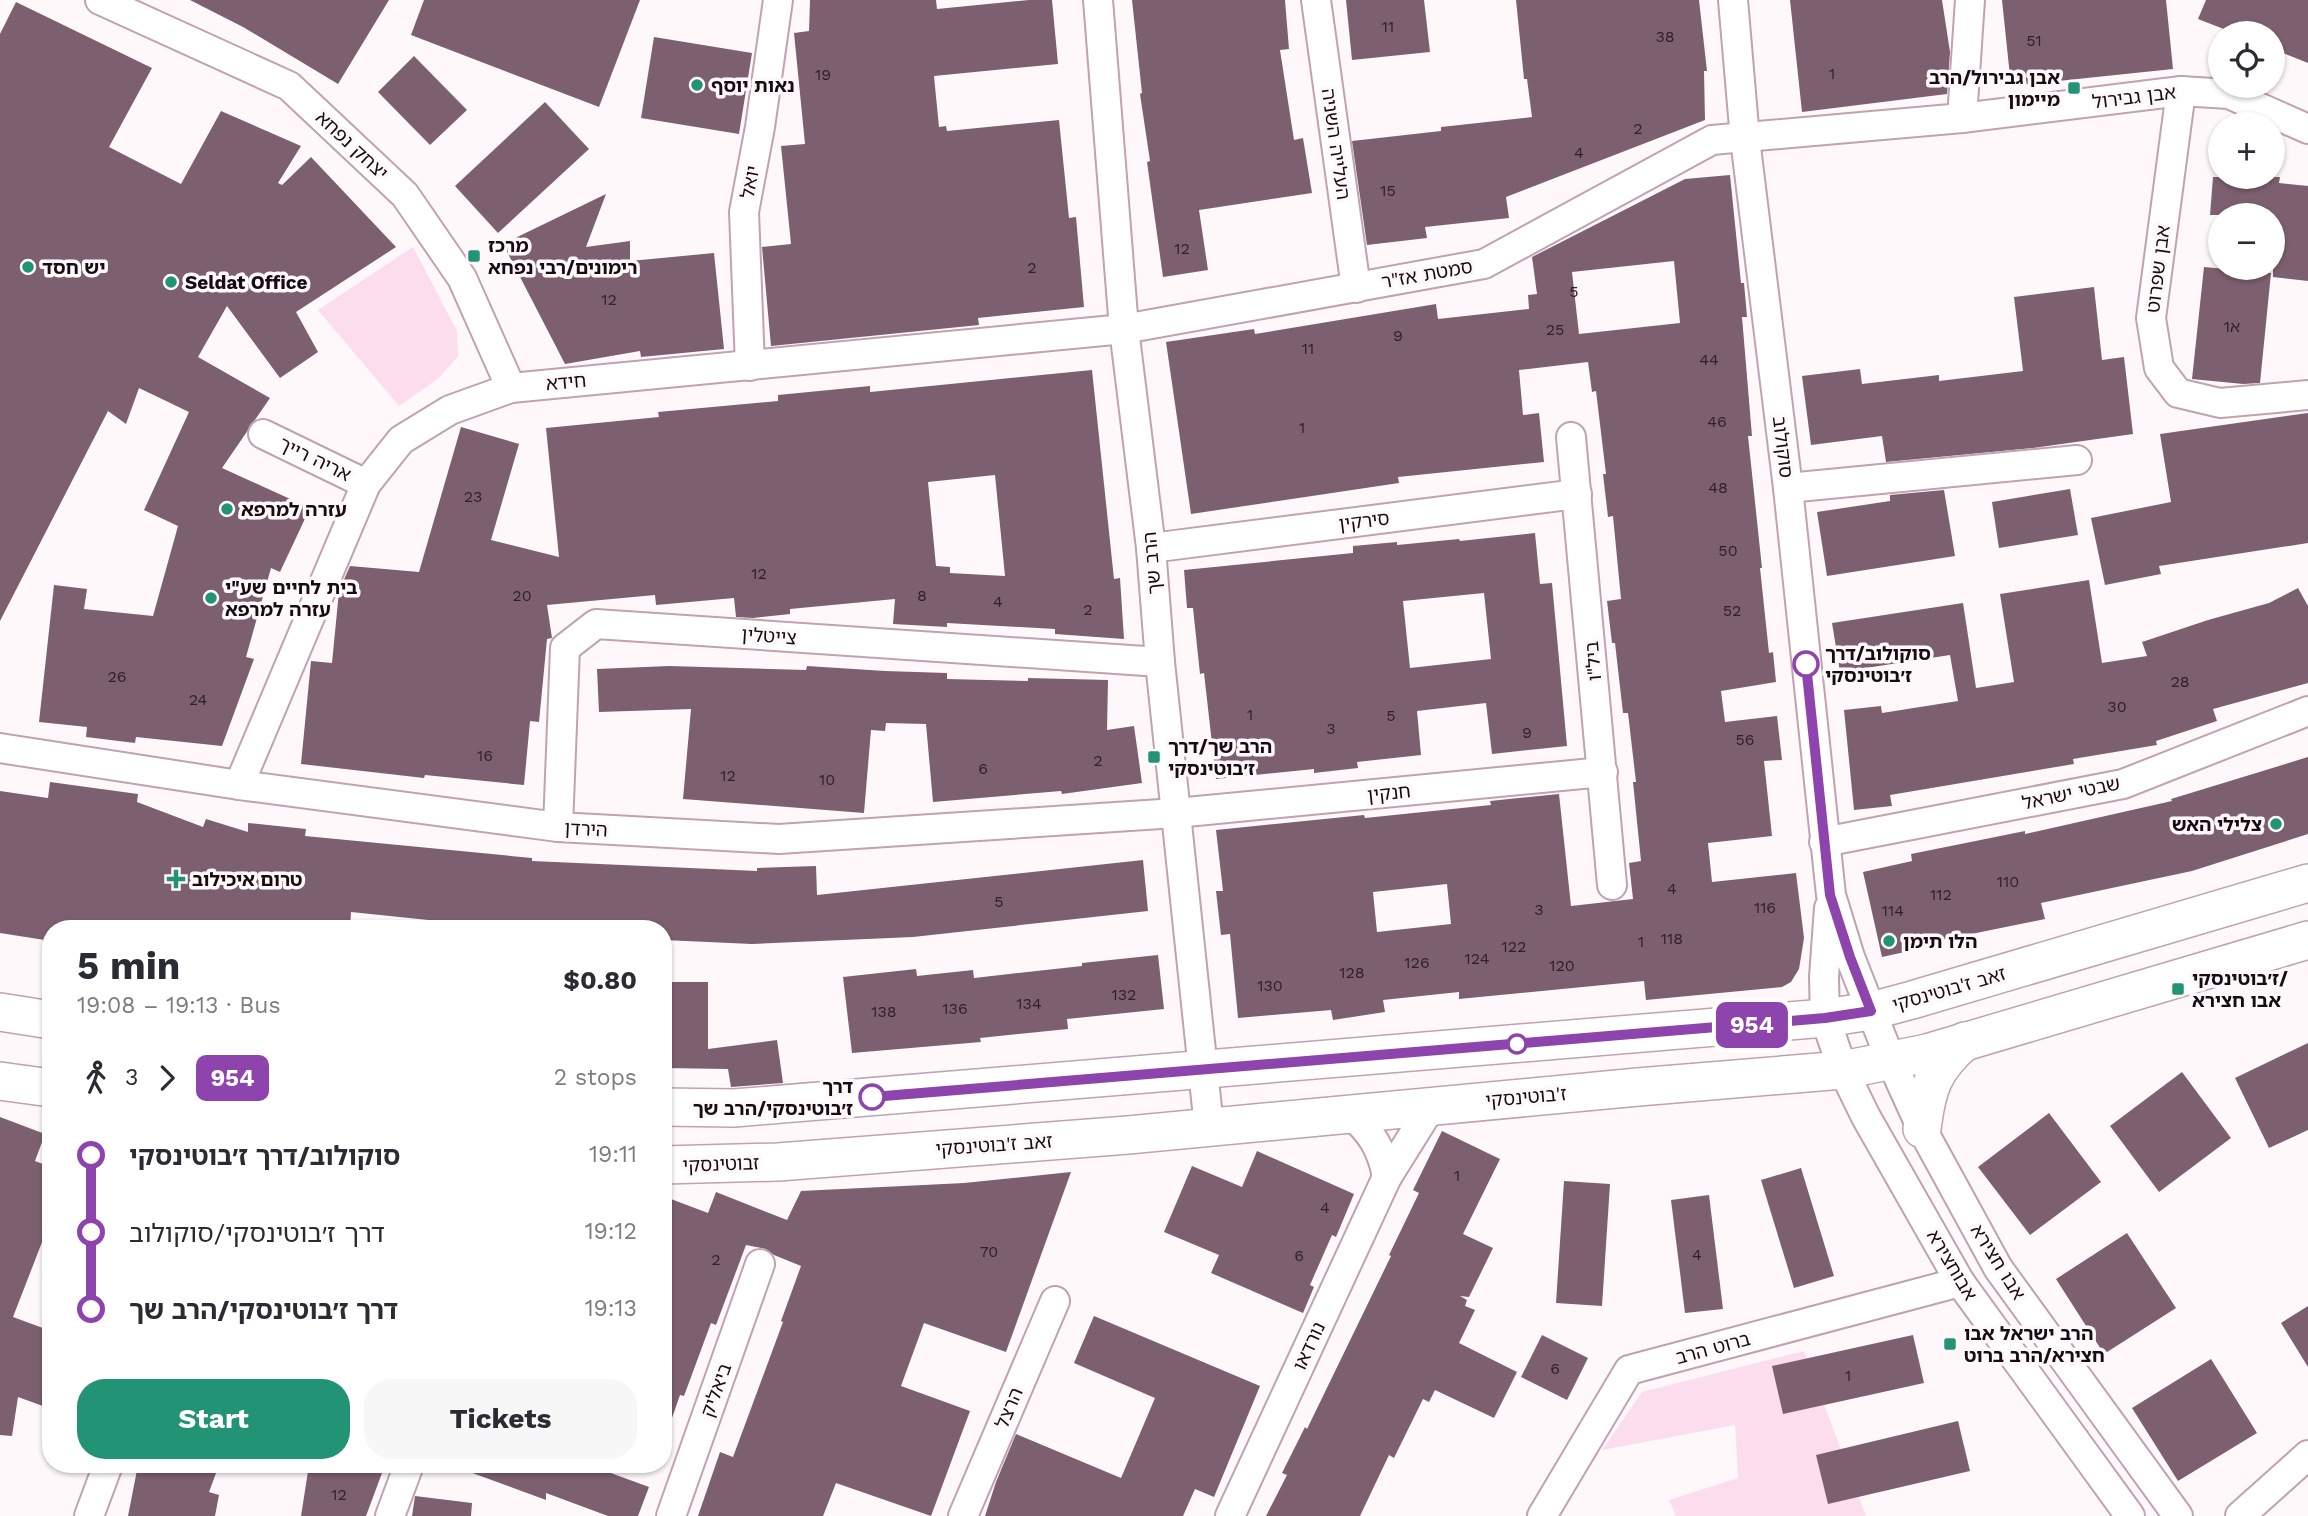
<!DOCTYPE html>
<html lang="en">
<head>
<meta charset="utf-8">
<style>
  :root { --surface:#fff; --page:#f7f7f7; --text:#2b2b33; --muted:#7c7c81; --accent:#229374 }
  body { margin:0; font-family:"Work Sans","Noto Sans Hebrew",sans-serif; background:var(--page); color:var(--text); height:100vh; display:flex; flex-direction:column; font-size:26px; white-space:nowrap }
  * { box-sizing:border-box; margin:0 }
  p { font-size:23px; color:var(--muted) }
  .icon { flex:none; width:38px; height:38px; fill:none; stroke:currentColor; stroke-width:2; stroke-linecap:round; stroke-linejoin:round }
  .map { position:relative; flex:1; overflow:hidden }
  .sheet { position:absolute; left:42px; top:920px; width:630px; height:553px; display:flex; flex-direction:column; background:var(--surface); border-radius:28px; box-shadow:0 2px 5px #0004 }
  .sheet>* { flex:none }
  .badge { padding:0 14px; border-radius:10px; font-size:24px; line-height:46px }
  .tools { position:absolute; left:2208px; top:21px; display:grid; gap:14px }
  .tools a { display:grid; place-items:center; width:77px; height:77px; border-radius:50%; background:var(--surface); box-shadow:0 2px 5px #0004; font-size:35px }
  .map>.badge { position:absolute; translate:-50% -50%; box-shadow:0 0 0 4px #fff }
  .legs { display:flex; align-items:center; gap:10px; height:77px; padding:0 35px; font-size:23px }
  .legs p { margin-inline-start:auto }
  .summary { display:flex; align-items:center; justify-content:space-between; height:119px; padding:0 35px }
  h1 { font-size:38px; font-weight:700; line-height:52px }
  .primary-button { display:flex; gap:14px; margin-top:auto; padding:14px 35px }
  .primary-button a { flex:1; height:80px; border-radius:28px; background:var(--accent); color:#fff; font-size:28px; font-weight:700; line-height:80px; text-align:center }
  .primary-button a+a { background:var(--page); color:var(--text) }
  ul { padding:0 35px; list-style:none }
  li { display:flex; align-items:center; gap:24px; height:77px; font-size:26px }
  li i { display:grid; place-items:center; width:10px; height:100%; margin:0 9px; background:currentColor }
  li i::after { content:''; width:18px; height:18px; margin:-9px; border:5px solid; border-radius:50%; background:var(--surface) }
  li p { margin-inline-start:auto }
  li:first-child i { background:linear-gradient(#0000 50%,currentColor 0) }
  li:last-child i { background:linear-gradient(currentColor 50%,#0000 0) }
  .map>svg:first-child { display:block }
  .green { fill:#fcdded }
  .building { fill:#7d606f; fill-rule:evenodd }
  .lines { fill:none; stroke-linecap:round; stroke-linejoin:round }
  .minor-casing { stroke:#c2a1b2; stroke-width:32 }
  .major-casing { stroke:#c2a1b2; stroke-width:40 }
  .minor { stroke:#fff; stroke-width:28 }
  .major { stroke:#fff; stroke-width:37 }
  .line-1-casing { stroke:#fff; stroke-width:16 }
  .line-1 { stroke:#8e44ad; stroke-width:10 }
  .poi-dot { fill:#229374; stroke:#fff8fb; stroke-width:2.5 }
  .stop-1-dot { fill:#fff; stroke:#8e44ad; stroke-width:3.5 }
  .labels { text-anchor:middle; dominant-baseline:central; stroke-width:7; stroke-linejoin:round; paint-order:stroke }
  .number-label { font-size:16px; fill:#302129 }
  .poi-label { font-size:19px; font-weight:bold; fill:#170c12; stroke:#fff8fb; text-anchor:start }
  .street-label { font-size:19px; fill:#170c12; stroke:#fff8fb }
  .stop-label { font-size:19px; font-weight:bold; fill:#170c12; stroke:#fff8fb; text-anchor:start }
</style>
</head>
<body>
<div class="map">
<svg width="2308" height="1516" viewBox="0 0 2308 1516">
  <rect width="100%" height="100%" fill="#fff8fb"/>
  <g class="green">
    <path d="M413,247L457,331L458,356L439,378L399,406L318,310Z"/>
    <path d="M1804,1351L1866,1516H1676L1669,1500L1738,1478L1735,1425L1602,1450L1642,1392Z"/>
  </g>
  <g class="building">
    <path d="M190,0H389L338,84L243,27Z"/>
    <path d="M424,0H640L599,107L411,35Z"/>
    <path d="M810,0H936L937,9L1029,0H1052L1058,64L934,76L939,127L946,126L947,131L1059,120L1069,218L1076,217L1084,307L978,318L979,325L771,346L762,247L791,244L781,146L805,144L794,33L809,31Z"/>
    <path d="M1132,0H1285L1289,49L1280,50L1294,140L1303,138L1312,193L1199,210L1208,270L1163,277L1147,162L1150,161L1140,94L1142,93Z"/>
    <path d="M1346,0H1424L1430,52L1352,60Z"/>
    <path d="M1516,0H1699L1707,71H1704L1705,120L1506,197L1509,218L1425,227L1427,238L1367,245L1352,141L1441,131V127L1532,117L1527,79H1524Z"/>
    <path d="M1790,0H1942L1950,52L1947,94L1802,112Z"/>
    <path d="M2002,0H2166L2173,69L2011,86Z"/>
    <path d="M2206,0H2308V63L2273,49V33H2234L2198,19Z"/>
    <path d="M16,2L152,68L109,147L181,184L221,111L301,146L278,183L282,185L311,157L396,247L296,312L318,352L280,378L227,306L198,357L270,398L222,468L310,508L280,572L271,568L246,657L254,659L222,746L136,737L135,743L86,737L87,727L39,722L54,585L87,589L84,609L153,616L178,526L144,510L189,412L139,388L126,424L108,411L0,621V34Z"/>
    <path d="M654,37L752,53L739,134L641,118Z"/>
    <path d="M414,56L467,110L430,145L378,92Z"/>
    <path d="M545,102L589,149L498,233L455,186Z"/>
    <path d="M1730,175L1741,283H1744L1747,317H1742L1752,436H1748L1762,568H1760L1769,653L1773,652L1776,682L1721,691L1725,722L1777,716L1782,760L1764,761L1772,836L1708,843L1712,882L1796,873L1804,938L1799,969L1791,982L1782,987L1646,1000L1644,981L1459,999V992L1383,1000L1385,1012L1333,1020L1331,1010L1238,1018L1230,934L1221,935L1216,891H1223L1216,830L1364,815L1365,818L1491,805L1490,801L1559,794L1571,906L1633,899L1629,863L1641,861L1633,782H1636L1628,713H1623L1615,643H1612L1607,601L1621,599L1613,516L1608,517L1603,474H1606L1596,391L1592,392L1588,362L1519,370L1523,415L1539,413L1544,462L1398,477L1399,483L1191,514L1166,342L1254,329L1255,334L1436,304L1438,319L1529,309L1528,295L1537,294L1532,257L1685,179ZM1674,261L1680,323L1579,334L1572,272ZM1447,884L1451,924L1377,932L1373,892Z"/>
    <path d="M2213,177H2280L2279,183L2308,186V281L2273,277V215H2210Z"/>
    <path d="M606,194L586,247L630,241V261L714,253L724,349L641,357L640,351L565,364L503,244Z"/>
    <path d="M2204,267L2271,273L2260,383L2243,384L2192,379Z"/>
    <path d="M2094,287L2102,360L2124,357L2133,434L2033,448L1886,462L1882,436L1811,445L1802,376L1860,369L1862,384L1939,375V381L2023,371L2014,297Z"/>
    <path d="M1092,370L1114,579L1120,578L1124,639L1055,634V629L947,623V627L893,624L895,599L790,609V614L753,618L736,617L734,598L656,605L655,595L547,605L552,638L547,639L539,722L530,721L524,785L425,775L424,778L301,764L311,661L332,663L339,591L350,566L419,572L461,427L519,444L491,540L559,557L546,428L659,417L658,412L778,401V395L870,386V392ZM995,475L1005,576L950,573V567L936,566L928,482Z"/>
    <path d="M2308,413V543L2159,566L2161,574L2105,585L2091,518L2171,502L2160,434Z"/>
    <path d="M2070,489L2078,535L1999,548L1992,502Z"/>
    <path d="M1944,490L1955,556L1827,576L1817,512L1890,501V495Z"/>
    <path d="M1535,533L1540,584L1552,583L1567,746L1492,754L1486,703L1417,711L1421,755L1357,762L1358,768L1314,773V769L1216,779L1204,673L1200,674L1193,608H1187L1184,570L1353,553V546L1397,542V545L1459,539L1460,541ZM1484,593L1491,659L1410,668L1403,601Z"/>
    <path d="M2089,580L2102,663L2147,656L2142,642L2208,620L2269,603L2298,588L2308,606V683L2213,709L2217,721L2156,741L2157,745L2073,759L2074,764L1890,795L1892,806L1854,810L1844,710L1881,706L1882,713L1958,701L1950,655L1840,672L1832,623L1963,603L1976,688L2014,682L2000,594Z"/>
    <path d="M669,666L806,670L807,666L885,671L947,673V679L1028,681V678L1108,680L1107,730L1134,726L1142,783L1062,794L1061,791L933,802L926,724L886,723L885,731L871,730L864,813L683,799L691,709L599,712L597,669Z"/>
    <path d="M2308,757V834L2192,871L2041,903L2045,919L1922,944L1923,948L1882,957L1863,872L1912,861L1911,854L2025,831V834L2172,801L2171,799Z"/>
    <path d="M50,782L138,794L137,802L203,827L206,819L248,832V823L306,829L305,836L532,858V861L757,871V868L816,866L817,895L1143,860L1148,911L913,937L752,944L663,940V929H479L467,928V924L351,912L350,929H51V941L0,933V791L48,798Z"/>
    <path d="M1158,955L1164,1009L1067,1019L1068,1029L980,1038L981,1042L852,1053L843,977L916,969L917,976L973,970L974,978L1082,966V963Z"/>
    <path d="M663,982H708V1049L777,1040L783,1083L731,1087L728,1069L663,1068Z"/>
    <path d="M2308,1043V1130L2269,1148L2235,1078Z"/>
    <path d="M2182,1072L2231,1138L2159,1192L2110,1126Z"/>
    <path d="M2049,1113L2101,1182L2030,1235L1978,1167Z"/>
    <path d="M0,1117L45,1134L35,1161L51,1167V1219L13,1317L51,1331V1409L18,1397L12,1436L0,1435Z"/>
    <path d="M1442,1131L1500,1159L1463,1234L1493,1248L1469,1297L1460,1296L1467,1300L1465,1306L1475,1310L1459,1343L1517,1372L1494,1418L1435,1390L1429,1402L1423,1399L1394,1458L1389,1455L1360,1516H1266L1287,1475L1282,1473L1305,1427L1307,1429L1391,1256L1389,1255L1419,1193L1413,1190Z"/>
    <path d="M1257,1151L1354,1194L1336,1237L1332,1235L1310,1285L1314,1287L1303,1313L1211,1273L1219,1255L1164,1232L1192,1166L1242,1187Z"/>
    <path d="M1801,1168L1834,1276L1794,1288L1761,1180Z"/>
    <path d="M1071,1172L1006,1352L924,1323L901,1386L970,1411L931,1516L836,1483L823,1516H698L720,1452L733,1457L783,1322L781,1321L801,1266L774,1255L766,1249L746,1245L716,1325L711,1323L684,1396L680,1395L666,1435H663V1196L708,1213L716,1192L787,1220L801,1191L964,1183Z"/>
    <path d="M1564,1181L1610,1184L1602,1306L1556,1303Z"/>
    <path d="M1709,1195L1723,1309L1685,1313L1671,1200Z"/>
    <path d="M2127,1233L2176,1308L2104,1354L2056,1279Z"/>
    <path d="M2308,1306V1367L2281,1323Z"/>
    <path d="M1094,1316L1260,1386L1214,1497L1195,1489L1183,1516H985L996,1482L1016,1434L1121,1478L1155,1398L1074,1363Z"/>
    <path d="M1542,1335L1588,1358L1567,1400L1521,1377Z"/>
    <path d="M1913,1335L1924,1383L1783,1414L1772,1366Z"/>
    <path d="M2211,1359L2257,1433L2178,1481L2132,1408Z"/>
    <path d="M1958,1421L1970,1471L1828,1504L1816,1455Z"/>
    <path d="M138,1465H219L209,1492L219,1495L215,1516H128Z"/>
    <path d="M309,1465H385L366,1516H301Z"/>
    <path d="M457,1465H589L649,1487L638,1516H608L546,1493V1500L456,1467Z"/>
    <path d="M415,1496L472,1503L471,1516H412Z"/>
  </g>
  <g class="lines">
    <g class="minor-casing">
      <g id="minor">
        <path d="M100,0L289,86L405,195L462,278L511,388"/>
        <path d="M1098,0L1124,329L1151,548L1160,662L1209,1127"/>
        <path d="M1316,0L1356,288"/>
        <path d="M1733,0L1745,139L1788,488L1831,895L1850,957L1891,1061L1922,1129L1998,1268L2178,1516"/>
        <path d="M2181,91L2151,318L2159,368L2178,393L2220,403L2308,395"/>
        <path d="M1962,118L1970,0"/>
        <path d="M750,366L744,212L760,127L778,0"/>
        <path d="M263,434L366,484"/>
        <path d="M1571,437L1612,885"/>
        <path d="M1788,488L2077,460"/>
        <path d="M1151,548L1577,494"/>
        <path d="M0,748L239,785L558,827L779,839L1176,813L1603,772"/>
        <path d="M239,785L366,484L401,440L450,410L511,388L1124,329L1484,264L1712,140L1962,118L2181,91L2229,94L2308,129"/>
        <path d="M558,827L565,648L596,624L1160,662"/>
        <path d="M1824,842L2123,784L2308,711"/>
        <path d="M1829,908L1824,977L1825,1018L1843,1070L1866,1117L1960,1282L2130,1516"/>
        <path d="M1349,1113C1371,1131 1382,1149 1387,1177"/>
        <path d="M89,1516L108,1465"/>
        <path d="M390,1516L409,1465"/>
        <path d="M671,1516L760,1264"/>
        <path d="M963,1516L1055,1301"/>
        <path d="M1230,1516L1387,1177L1432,1105"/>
        <path d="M1542,1516L1629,1370L1960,1282"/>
        <path d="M2240,1516L2308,1455"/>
      </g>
    </g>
    <g class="major-casing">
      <g id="major">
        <path d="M0,1012L51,1020"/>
        <path d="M0,1081L51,1088"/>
        <path d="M663,1107L734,1108L1825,1018L1871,1011L1912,1000L2308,883"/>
        <path d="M1922,1129C1927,1088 1933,1069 1965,1041"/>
        <path d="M663,1165L778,1162L1128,1135L1638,1087L1843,1070L1927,1053L2308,940"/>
      </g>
    </g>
    <use href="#minor" class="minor"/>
    <use href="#major" class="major"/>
  </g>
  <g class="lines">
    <g class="line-1-casing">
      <path id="line-1" d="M872,1097L1825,1018L1871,1011L1850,957L1830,895L1806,664"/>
    </g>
    <use href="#line-1" class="line-1"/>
  </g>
  <g class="poi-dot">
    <circle cx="697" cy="85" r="7"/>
    <rect x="2067" y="81" width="14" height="14" rx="3.5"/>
    <rect x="467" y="249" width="14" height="14" rx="3.5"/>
    <circle cx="28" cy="267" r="7"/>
    <circle cx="171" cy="282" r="7"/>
    <circle cx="227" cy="509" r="7"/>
    <circle cx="211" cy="598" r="7"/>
    <rect x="1147" y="750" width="14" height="14" rx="3.5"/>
    <circle cx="2276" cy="824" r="7"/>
    <path d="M172.5 868.5h7v7h7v7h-7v7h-7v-7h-7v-7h7z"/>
    <circle cx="1889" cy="941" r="7"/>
    <rect x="2171" y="982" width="14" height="14" rx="3.5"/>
    <rect x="1943" y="1337" width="14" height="14" rx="3.5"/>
  </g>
  <g class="stop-1-dot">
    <circle cx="1806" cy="664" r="12"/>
    <circle cx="1517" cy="1044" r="9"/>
    <circle cx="872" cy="1097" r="12"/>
  </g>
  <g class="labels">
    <g class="number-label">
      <text x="1388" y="26">11</text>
      <text x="1665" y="36">38</text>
      <text x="2034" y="40">51</text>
      <text x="1832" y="73">1</text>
      <text x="823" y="74">19</text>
      <text x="1638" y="128">2</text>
      <text x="1579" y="152">4</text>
      <text x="1388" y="190">15</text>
      <text x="1182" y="248">12</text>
      <text x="1032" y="267">2</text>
      <text x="1574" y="291">5</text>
      <text x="609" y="299">12</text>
      <text x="2232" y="326">1א</text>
      <text x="1555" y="329">25</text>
      <text x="1398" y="335">9</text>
      <text x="1308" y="348">11</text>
      <text x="1709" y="359">44</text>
      <text x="1717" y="421">46</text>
      <text x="1302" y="427">1</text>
      <text x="1718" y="487">48</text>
      <text x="473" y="496">23</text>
      <text x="1728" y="550">50</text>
      <text x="759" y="573">12</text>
      <text x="522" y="595">20</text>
      <text x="922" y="595">8</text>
      <text x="998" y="601">4</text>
      <text x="1088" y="609">2</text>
      <text x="1732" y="610">52</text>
      <text x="117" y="676">26</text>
      <text x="2180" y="681">28</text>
      <text x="198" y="699">24</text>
      <text x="2117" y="706">30</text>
      <text x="1250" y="714">1</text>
      <text x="1391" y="715">5</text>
      <text x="1331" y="728">3</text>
      <text x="1527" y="732">9</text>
      <text x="1745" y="739">56</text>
      <text x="485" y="755">16</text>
      <text x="1098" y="760">2</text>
      <text x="983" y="768">6</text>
      <text x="728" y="775">12</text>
      <text x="827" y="779">10</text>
      <text x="2008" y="881">110</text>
      <text x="1672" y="888">4</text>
      <text x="1941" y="894">112</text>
      <text x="999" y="901">5</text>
      <text x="1765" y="907">116</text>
      <text x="1539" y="909">3</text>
      <text x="1893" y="910">114</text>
      <text x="1672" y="938">118</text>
      <text x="1641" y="941">1</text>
      <text x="1514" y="946">122</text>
      <text x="1477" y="958">124</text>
      <text x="1417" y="962">126</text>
      <text x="1562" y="965">120</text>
      <text x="1352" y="972">128</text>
      <text x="1270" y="985">130</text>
      <text x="1124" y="994">132</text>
      <text x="1029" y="1003">134</text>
      <text x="955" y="1008">136</text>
      <text x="884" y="1011">138</text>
      <text x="1457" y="1175">1</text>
      <text x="1325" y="1207">4</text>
      <text x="989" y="1251">70</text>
      <text x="1697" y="1254">4</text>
      <text x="1299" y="1255">6</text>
      <text x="716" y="1259">2</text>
      <text x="1555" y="1368">6</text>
      <text x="1848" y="1375">1</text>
      <text x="339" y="1494">12</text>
    </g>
    <g class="poi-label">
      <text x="2060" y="77" text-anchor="end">אבן גבירול/הרב<tspan x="2060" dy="22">מיימון</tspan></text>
      <text x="711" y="85">נאות יוסף</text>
      <text x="488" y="245">מרכז<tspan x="488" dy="22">רימונים/רבי נפחא</tspan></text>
      <text x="42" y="267">יש חסד</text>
      <text x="185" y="282">Seldat Office</text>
      <text x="241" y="509">עזרה למרפא</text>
      <text x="225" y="587">בית לחיים שע"י<tspan x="225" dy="22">עזרה למרפא</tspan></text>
      <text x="1168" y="746">הרב שך/דרך<tspan x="1168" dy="22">ז׳בוטינסקי</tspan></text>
      <text x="2262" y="824" text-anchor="end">צלילי האש</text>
      <text x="192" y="879">טרום איכילוב</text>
      <text x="1903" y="941">הלו תימן</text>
      <text x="2192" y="978">ז׳בוטינסקי/<tspan x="2192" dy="22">אבו חצירא</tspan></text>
      <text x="1964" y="1333">הרב ישראל אבו<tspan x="1964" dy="22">חצירא/הרב ברוט</tspan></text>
    </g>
    <g class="street-label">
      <text transform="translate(2134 97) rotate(-7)">אבן גבירול</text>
      <text transform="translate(1336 144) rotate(82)">העלייה השניה</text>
      <text transform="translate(352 145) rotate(43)">יצחק נפחא</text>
      <text transform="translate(750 182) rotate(-79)">יואל</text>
      <text transform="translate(2158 269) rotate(-83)">אבן שפרוט</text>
      <text transform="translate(1427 274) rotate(-10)">סמטת אז"ר</text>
      <text transform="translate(566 382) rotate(-5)">חידא</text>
      <text transform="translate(1783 447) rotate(83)">סוקולוב</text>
      <text transform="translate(315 459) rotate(26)">אריה רייך</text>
      <text transform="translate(1364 521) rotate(-7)">סירקין</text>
      <text transform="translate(1152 563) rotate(-95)">הרב שך</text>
      <text transform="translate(769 636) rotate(4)">צייטלין</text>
      <text transform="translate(1593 661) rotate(-95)">ביל"ו</text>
      <text transform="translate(1389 793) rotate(-6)">חנקין</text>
      <text transform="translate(2071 793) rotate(-12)">שבטי ישראל</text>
      <text transform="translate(586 829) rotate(3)">הירדן</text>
      <text transform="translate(1949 989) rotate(-16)">זאב ז'בוטינסקי</text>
      <text transform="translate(1526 1097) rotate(-5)">ז'בוטינסקי</text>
      <text transform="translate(994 1145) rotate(-4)">זאב ז'בוטינסקי</text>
      <text transform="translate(721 1164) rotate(-2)">זבוטינסקי</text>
      <text transform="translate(1998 1262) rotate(58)">אבו חצירא</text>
      <text transform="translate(1952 1265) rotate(59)">אבוחצירא</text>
      <text transform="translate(1309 1346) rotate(-65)">נורדאו</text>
      <text transform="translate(1713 1348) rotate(-15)">ברוט הרב</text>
      <text transform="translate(716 1390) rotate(-70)">ביאליק</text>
      <text transform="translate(1009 1408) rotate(-67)">הרצל</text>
    </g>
    <g class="stop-label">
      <text x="1825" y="653">סוקולוב/דרך<tspan x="1825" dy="22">ז׳בוטינסקי</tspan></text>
      <text x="853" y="1086" text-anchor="end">דרך<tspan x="853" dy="22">ז׳בוטינסקי/הרב שך</tspan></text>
    </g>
  </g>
</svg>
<div class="tools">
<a><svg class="icon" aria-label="locate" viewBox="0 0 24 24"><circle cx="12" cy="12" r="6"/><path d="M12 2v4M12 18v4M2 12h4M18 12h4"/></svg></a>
<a>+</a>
<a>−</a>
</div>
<b class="badge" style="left:1752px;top:1025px;background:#8e44ad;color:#fff">954</b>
<section class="sheet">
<div class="summary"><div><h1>5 min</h1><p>19:08 – 19:13 · Bus</p></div><b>$0.80</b></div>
<div class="legs"><svg class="icon" aria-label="walk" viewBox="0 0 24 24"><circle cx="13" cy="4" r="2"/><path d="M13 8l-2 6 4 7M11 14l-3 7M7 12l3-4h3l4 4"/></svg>3<svg class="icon" aria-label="forward" viewBox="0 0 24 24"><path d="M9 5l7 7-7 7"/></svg><b class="badge" style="background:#8e44ad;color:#fff">954</b><p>2 stops</p></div>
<ul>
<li><i style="color:#8e44ad"></i><b>סוקולוב/דרך ז׳בוטינסקי</b><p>19:11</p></li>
<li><i style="color:#8e44ad"></i><span>דרך ז׳בוטינסקי/סוקולוב</span><p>19:12</p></li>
<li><i style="color:#8e44ad"></i><b>דרך ז׳בוטינסקי/הרב שך</b><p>19:13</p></li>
</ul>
<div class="primary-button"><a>Start</a><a>Tickets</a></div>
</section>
</div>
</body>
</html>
